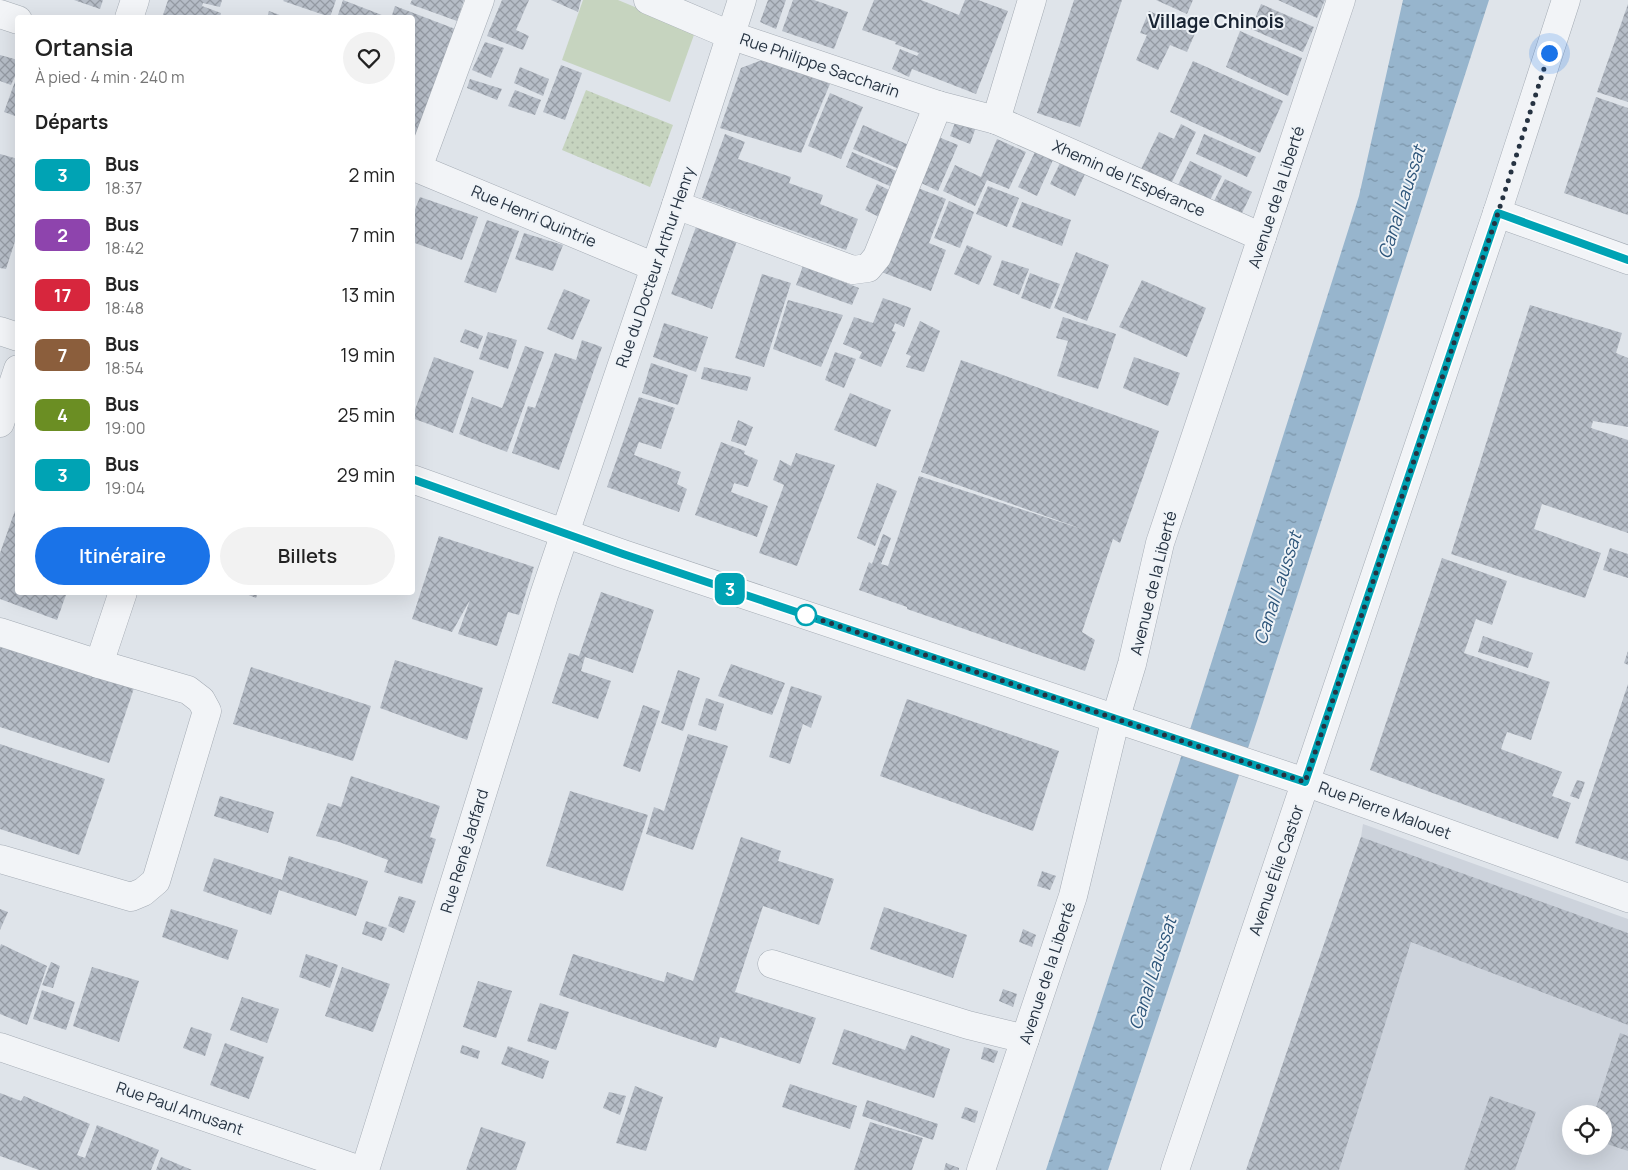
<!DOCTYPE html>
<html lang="fr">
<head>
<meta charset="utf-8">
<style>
  :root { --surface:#fff; --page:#f2f2f2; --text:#222; --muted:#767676; --accent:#1a73e8 }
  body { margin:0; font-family:Manrope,sans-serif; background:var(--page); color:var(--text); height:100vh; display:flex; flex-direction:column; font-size:19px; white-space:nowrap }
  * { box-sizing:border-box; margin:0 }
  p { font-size:16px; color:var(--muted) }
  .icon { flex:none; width:28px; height:28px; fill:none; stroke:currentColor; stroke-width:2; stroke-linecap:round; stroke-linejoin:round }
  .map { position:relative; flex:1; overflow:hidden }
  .details { position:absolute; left:15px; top:15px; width:400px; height:580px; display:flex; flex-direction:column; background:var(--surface); border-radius:5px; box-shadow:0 5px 20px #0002 }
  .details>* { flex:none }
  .badge { padding:0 10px; border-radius:8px; font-size:18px; line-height:32px }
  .tools { position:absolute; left:1562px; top:1105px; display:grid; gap:10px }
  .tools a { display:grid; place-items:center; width:50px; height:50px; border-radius:50%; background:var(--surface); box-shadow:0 5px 20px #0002; font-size:25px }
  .you { position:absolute; width:25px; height:25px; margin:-12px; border:4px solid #fff; border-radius:50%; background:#1a73e8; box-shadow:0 0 0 8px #1a73e833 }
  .map>.badge { position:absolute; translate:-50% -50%; box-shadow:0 0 0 2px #fff }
  h2 { padding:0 20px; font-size:19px; line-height:45px }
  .round { display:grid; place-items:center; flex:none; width:52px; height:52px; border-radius:26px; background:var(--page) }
  .headline { display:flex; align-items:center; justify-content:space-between; height:85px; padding:0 20px }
  h1 { font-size:24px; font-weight:600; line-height:38px }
  .button { display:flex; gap:10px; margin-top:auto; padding:10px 20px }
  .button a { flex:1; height:58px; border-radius:30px; background:var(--accent); color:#fff; font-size:20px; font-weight:600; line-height:58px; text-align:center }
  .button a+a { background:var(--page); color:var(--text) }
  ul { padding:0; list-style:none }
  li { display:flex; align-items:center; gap:15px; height:60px; padding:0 20px }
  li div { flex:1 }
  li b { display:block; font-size:19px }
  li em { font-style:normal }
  li .badge { min-width:55px; font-weight:700; text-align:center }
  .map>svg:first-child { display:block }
  .built { fill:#cdd3dc; fill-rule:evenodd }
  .grass { fill:url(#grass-dots) }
  .park { fill:#c6d4bf }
  .water { fill:url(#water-ripples) }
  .building { fill:url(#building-cross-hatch) }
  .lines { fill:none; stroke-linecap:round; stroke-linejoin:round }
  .minor-casing { stroke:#a4abb4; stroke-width:29 }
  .minor { stroke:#f2f4f7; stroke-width:28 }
  .line-casing { stroke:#fff; stroke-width:11 }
  .line { stroke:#00a3b4; stroke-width:8 }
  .walk { stroke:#263342; stroke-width:5; stroke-dasharray:0 9 }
  .stop-dot { fill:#fff; stroke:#00a3b4; stroke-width:2.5 }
  .labels { text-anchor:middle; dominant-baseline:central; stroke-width:4; stroke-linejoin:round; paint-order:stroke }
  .street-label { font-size:16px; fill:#263342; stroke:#eff3f7 }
  .water-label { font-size:18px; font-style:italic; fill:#2d557a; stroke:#eff3f7 }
  .quarter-label { font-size:19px; font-weight:bold; fill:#192433; stroke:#eff3f7 }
</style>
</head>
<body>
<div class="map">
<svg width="1628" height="1170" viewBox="0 0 1628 1170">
  <defs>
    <pattern id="grass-dots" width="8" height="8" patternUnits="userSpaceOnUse" patternTransform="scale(1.25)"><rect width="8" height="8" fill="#c6d4bf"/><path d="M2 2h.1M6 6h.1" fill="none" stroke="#aab6a5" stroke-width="1.8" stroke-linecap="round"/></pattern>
    <pattern id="water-ripples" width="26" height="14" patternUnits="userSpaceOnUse" patternTransform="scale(1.25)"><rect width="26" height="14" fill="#97b5cd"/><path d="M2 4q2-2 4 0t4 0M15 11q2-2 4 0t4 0" fill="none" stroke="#7b94a8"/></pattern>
    <pattern id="building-cross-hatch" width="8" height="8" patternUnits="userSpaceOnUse" patternTransform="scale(1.25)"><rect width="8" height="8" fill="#b6bdc7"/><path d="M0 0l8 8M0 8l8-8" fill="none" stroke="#949aa3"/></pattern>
  </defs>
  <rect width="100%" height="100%" fill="#dfe4ea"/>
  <path class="built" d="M1363,824L1628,919V1170H1247L1361,837ZM1571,1114H1604V1146H1571Z"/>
  <path class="grass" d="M586,90L673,125L650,187L562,150Z"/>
  <path class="park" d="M583,0H618L695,32L670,102L562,60Z"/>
  <path class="water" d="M1403,0H1489L1257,721L1108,1170H1046L1197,708L1359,196Z"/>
  <g class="building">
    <path d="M74,0H103L100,9Z"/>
    <path d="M168,0H222L220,7L203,3L202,6L221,13L220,18H162Z"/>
    <path d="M284,0H336L330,17L283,1Z"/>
    <path d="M343,0L387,17V18H337Z"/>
    <path d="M412,0H464L457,21L410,4Z"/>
    <path d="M502,0H529L516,30L529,36L523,50L487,36Z"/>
    <path d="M551,0H581L578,12Z"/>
    <path d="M768,0H786L776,29L760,22Z"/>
    <path d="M793,0H814L848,12L834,49L782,31Z"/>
    <path d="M874,0H921L959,15L965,0H978L1008,11L976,94L912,69L909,77L892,69L900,49L917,56L919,53L895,44L896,42L862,30Z"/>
    <path d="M1074,0H1122L1080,127L1037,113Z"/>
    <path d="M1156,0H1193L1187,14Z"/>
    <path d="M1278,0H1325L1317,18Z"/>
    <path d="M1261,4L1314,27L1303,52L1251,29Z"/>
    <path d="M1628,4V102L1597,92Z"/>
    <path d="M395,6L458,30L415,141L412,140V18H391Z"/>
    <path d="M269,11L285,17V18H267Z"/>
    <path d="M1149,11L1196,31L1187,52L1170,45L1158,70L1136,60L1147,35L1140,33Z"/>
    <path d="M1240,31L1302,58L1288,96L1226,67Z"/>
    <path d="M485,42L504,48L491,78L472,70Z"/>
    <path d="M0,55L18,60V70L11,85L0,81Z"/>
    <path d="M770,57L830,84L801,153L720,128L741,68Z"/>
    <path d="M1193,61L1283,101L1260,153L1170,112Z"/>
    <path d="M561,65L582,73L565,120L543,112Z"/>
    <path d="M520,67L549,79L543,96L514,83Z"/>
    <path d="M17,76H18V117L4,112Z"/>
    <path d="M470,79L502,89L497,100L467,88Z"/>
    <path d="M515,90L541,100L535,115L508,106Z"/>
    <path d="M830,93L863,107L841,159L808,146Z"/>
    <path d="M1596,97L1628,108V215L1564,193Z"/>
    <path d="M956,120L976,127L970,144L950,136Z"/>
    <path d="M1181,124L1196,132L1171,184L1141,169L1159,132L1174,139Z"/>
    <path d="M863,125L909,145L899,169L853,149Z"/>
    <path d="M725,134L745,142L738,159L791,177L789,183L823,195L820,204L858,219L846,250L702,198Z"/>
    <path d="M1204,134L1256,157L1247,177L1196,154Z"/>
    <path d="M936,136L958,145L938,191L917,181Z"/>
    <path d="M997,139L1026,152L1009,189L987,180L975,206L943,191L955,165L981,177Z"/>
    <path d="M852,152L899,172L892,187L846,167Z"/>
    <path d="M1035,152L1053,160L1037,196L1018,187Z"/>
    <path d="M0,154L18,159V232L6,269L0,268Z"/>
    <path d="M1190,161L1222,176L1209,202L1177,187Z"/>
    <path d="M1060,163L1085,174L1075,196L1050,184Z"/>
    <path d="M1225,179L1252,192L1241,215L1214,201Z"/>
    <path d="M877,184L891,191L879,217L865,210Z"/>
    <path d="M913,186L946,199L929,243L946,250L931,291L879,271Z"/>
    <path d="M988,186L1019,198L1007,227L976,214Z"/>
    <path d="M420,197L478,217L462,260L412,242V217Z"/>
    <path d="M949,201L974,212L960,248L934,238Z"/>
    <path d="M1022,202L1071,220L1062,246L1012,227Z"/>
    <path d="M487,220L519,231L496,293L464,282Z"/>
    <path d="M696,227L737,241L712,309L671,294Z"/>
    <path d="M524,233L563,245L553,271L515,259Z"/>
    <path d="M967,245L992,256L979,285L954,274Z"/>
    <path d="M1076,252L1109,265L1087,321L1054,308Z"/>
    <path d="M1002,260L1029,269L1019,295L993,285Z"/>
    <path d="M803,266L859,288L852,305L796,285Z"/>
    <path d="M1030,273L1060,284L1050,309L1021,298Z"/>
    <path d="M762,274L791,283L764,367L735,358Z"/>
    <path d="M1142,280L1206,308L1187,357L1119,327Z"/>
    <path d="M564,289L590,300L573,340L547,329Z"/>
    <path d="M883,298L911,308L904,327L895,323L892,331L896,332L881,367L859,358L862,352L843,344L854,317L873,323Z"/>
    <path d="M788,300L843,315L821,367L773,349Z"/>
    <path d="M1530,305L1622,333L1616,353L1628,358V427L1593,421L1591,428L1628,440V533L1542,504L1534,529L1601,553L1585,598L1451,554Z"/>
    <path d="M1063,317L1116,334L1098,389L1057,376L1068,341L1056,338Z"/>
    <path d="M920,321L940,331L924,372L906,367L911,356L906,354Z"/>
    <path d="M664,323L708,337L696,372L653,357Z"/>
    <path d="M465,329L483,336L478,349L460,342Z"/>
    <path d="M488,332L517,340L508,369L479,359Z"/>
    <path d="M582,340L602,347L559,470L512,453L528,406L535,408L555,353L576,360Z"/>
    <path d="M525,346L544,352L507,452L459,434L472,397L502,408Z"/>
    <path d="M835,352L856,359L844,388L825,380Z"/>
    <path d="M434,357L474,371L453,433L412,418Z"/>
    <path d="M1134,357L1180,373L1168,406L1123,388Z"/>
    <path d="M961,360L1159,431L1120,543L1113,539L1082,632L1095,640L1085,671L907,609V607L859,590L869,562L872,564L883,534L891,538L881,564L888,566L919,476L1085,530L921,472Z"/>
    <path d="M651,363L688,375L678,405L642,393Z"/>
    <path d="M704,367L751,377L747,391L701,379Z"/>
    <path d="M850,393L891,410L876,447L834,430Z"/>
    <path d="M639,397L675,408L661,449L639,442L634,455L681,472L677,484L687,489L679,512L607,487Z"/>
    <path d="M738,420L753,427L746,446L731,441Z"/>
    <path d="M721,442L745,451L744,454L758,460L748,487L734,483L731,492L768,506L757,537L695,515Z"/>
    <path d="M796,453L835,465L797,566L759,553L784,485L773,480L780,460L791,466Z"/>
    <path d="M877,483L897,491L875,546L857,538Z"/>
    <path d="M17,505L18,592H67L57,620L0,599V553Z"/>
    <path d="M439,536L534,567L519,615L508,612L497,646L458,634L470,600L452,632L412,619Z"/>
    <path d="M1610,548L1628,554V578L1603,570Z"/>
    <path d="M1442,558L1507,581L1492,625L1476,619L1464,653L1550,682L1531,740L1507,732L1501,749L1562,772L1552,796L1571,803L1558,839L1370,770Z"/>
    <path d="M241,592H258L256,598Z"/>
    <path d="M601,592L654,610L633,673L585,657L581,671L611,681L598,719L552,703L569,653L579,656Z"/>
    <path d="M1483,636L1533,653L1528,668L1478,652Z"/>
    <path d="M0,643L134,688L109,763L0,727Z"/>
    <path d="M1628,651V665L1624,663Z"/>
    <path d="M395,660L483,688L467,740L380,708Z"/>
    <path d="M731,664L785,683L772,715L718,696Z"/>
    <path d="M251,667L371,706L353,761L233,724Z"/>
    <path d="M678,670L700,678L683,731L661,723Z"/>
    <path d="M1628,684V861L1575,843Z"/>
    <path d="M791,686L822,696L811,728L803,724L790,764L769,757Z"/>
    <path d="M706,698L724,704L716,731L698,725Z"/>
    <path d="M907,699L1059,751L1033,831L880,776Z"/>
    <path d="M643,705L660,711L640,772L623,766Z"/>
    <path d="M688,734L728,746L693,850L646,834L654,807L664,811Z"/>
    <path d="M0,744L105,779L79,855L0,829Z"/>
    <path d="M351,776L440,806L430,837L436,839L422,884L384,872L388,860L339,842L316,836L328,803L341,807Z"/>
    <path d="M1577,780L1585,782L1579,799L1570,796Z"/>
    <path d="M570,791L648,815L623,891L546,866Z"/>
    <path d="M220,796L274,812L268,833L214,816Z"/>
    <path d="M741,837L781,851L778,861L834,879L819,925L763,906L735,992L816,1018L800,1064L720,1037L716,1048L559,995L573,954L664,982L667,972L693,981Z"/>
    <path d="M1361,837L1628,933V1025L1411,942L1339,1170H1246Z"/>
    <path d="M289,856L368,881L356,916L279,890L271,915L203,891L214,858L282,880Z"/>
    <path d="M1042,871L1056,876L1050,890L1037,886Z"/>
    <path d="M399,896L416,901L404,933L388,926Z"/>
    <path d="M884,907L967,935L953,978L870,949Z"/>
    <path d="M0,909L8,912L0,930Z"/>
    <path d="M171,909L238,930L228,960L162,937Z"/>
    <path d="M366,921L387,928L382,941L362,934Z"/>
    <path d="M1023,929L1036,935L1032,947L1019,942Z"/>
    <path d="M1,944L47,966L27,1025L0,1014V947Z"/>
    <path d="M306,954L338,965L330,988L299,977Z"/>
    <path d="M51,962L60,966L53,988L42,985Z"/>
    <path d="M92,967L139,981L119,1042L73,1026Z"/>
    <path d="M342,967L390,984L373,1032L325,1016Z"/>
    <path d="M478,981L512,991L496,1038L463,1027Z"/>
    <path d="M1003,989L1017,994L1013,1007L999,1001Z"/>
    <path d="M42,990L75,1002L66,1030L33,1019Z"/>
    <path d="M242,997L279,1009L267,1043L230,1030Z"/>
    <path d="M540,1003L569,1012L556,1050L527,1041Z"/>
    <path d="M191,1027L212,1034L205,1056L183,1048Z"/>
    <path d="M844,1029L905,1050L911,1035L950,1049L934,1098L832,1064Z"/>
    <path d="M1620,1033L1628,1036V1151L1604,1143V1114H1594Z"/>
    <path d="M225,1043L264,1057L249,1099L210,1085Z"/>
    <path d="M462,1045L480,1051L478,1059L460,1053Z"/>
    <path d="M508,1046L549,1061L543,1079L501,1064Z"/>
    <path d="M984,1047L998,1051L994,1063L981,1059Z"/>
    <path d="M790,1084L857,1106L850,1129L782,1107Z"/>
    <path d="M635,1086L663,1097L646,1151L616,1143Z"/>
    <path d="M609,1092L626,1096L620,1115L603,1108Z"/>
    <path d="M0,1093L21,1101L24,1096L90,1124L77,1155L85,1158L97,1125L159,1150L151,1170H39L0,1156Z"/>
    <path d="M1490,1096L1536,1112L1515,1170H1464Z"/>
    <path d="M867,1100L938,1124L933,1140L862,1116Z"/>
    <path d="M965,1107L978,1111L975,1123L961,1118Z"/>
    <path d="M870,1122L923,1138L912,1170H854Z"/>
    <path d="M481,1127L526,1142L516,1170H466Z"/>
    <path d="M161,1157L192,1170H156Z"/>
    <path d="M946,1163L959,1168V1170H944Z"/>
  </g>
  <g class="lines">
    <g class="minor-casing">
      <g id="minor">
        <path d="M648,0L730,35L938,105L996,120L1262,237"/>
        <path d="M0,14L18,20"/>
        <path d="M129,18L135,0"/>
        <path d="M996,120L1032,0"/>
        <path d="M412,166L655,267"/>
        <path d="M418,168L480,0"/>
        <path d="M676,205L853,270L868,268L877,257L938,105"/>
        <path d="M1497,213L1628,260"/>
        <path d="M0,331L18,337"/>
        <path d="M0,423L18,369"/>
        <path d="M412,479L623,554L1305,782L1628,898"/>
        <path d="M0,632L99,664L188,690L201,700L207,711L156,881L143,892L131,897L0,859"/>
        <path d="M99,664L123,592"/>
        <path d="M772,964L968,1025L1025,1039"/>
        <path d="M0,1047L360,1170"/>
        <path d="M365,1170L544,595L676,205L742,0"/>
        <path d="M981,1170L1073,896L1116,717L1132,664L1160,543L1341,0"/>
        <path d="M1175,1170L1497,213L1566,0"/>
      </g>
    </g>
    <use href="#minor" class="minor"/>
  </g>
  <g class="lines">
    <g class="line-casing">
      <path id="line" d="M412,479L623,554L1305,782L1498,213L1628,260"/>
    </g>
    <use href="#line" class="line"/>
    <path class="walk" d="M806,615L1305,782L1498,213L1549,53"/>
  </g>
  <circle class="stop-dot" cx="806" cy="615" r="10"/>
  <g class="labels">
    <g class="street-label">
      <text transform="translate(820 65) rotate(19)">Rue Philippe Saccharin</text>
      <text transform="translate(1129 178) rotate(24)">Xhemin de l'Espérance</text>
      <text transform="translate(1276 197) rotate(-72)">Avenue de la Liberté</text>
      <text transform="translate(534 216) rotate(23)">Rue Henri Quintrie</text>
      <text transform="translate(655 267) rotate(-71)">Rue du Docteur Arthur Henry</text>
      <text transform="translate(1153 583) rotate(-76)">Avenue de la Liberté</text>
      <text transform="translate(1385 810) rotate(20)">Rue Pierre Malouet</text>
      <text transform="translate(464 851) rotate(-73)">Rue René Jadfard</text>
      <text transform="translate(1276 870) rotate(-71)">Avenue Élie Castor</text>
      <text transform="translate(1047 973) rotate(-72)">Avenue de la Liberté</text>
      <text transform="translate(180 1108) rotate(19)">Rue Paul Amusant</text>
    </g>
    <g class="water-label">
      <text transform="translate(1401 202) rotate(-72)">Canal Laussat</text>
      <text transform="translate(1277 588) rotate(-72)">Canal Laussat</text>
      <text transform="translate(1152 973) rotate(-72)">Canal Laussat</text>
    </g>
    <g class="quarter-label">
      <text x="1216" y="21">Village Chinois</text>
    </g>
  </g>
</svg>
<div class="tools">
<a><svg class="icon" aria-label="locate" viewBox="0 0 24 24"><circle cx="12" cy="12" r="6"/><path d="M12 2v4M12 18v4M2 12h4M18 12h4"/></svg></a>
</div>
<div class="you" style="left:1549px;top:53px"></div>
<b class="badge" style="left:730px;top:589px;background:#00a3b4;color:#fff">3</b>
<section class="details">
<div class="headline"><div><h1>Ortansia</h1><p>À pied · 4 min · 240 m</p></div><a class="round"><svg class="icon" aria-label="heart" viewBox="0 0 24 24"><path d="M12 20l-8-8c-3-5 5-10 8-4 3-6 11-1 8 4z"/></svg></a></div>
<h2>Départs</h2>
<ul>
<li><span class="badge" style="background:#00a3b4;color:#fff">3</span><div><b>Bus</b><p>18:37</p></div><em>2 min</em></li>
<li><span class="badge" style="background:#8e44ad;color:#fff">2</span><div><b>Bus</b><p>18:42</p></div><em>7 min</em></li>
<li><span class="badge" style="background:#d7263d;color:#fff">17</span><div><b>Bus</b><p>18:48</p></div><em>13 min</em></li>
<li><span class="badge" style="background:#8b5e3c;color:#fff">7</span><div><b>Bus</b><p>18:54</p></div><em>19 min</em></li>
<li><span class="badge" style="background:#6b8e23;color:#fff">4</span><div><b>Bus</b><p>19:00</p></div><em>25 min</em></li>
<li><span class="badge" style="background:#00a3b4;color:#fff">3</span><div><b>Bus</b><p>19:04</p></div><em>29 min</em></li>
</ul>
<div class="button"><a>Itinéraire</a><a>Billets</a></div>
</section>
</div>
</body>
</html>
